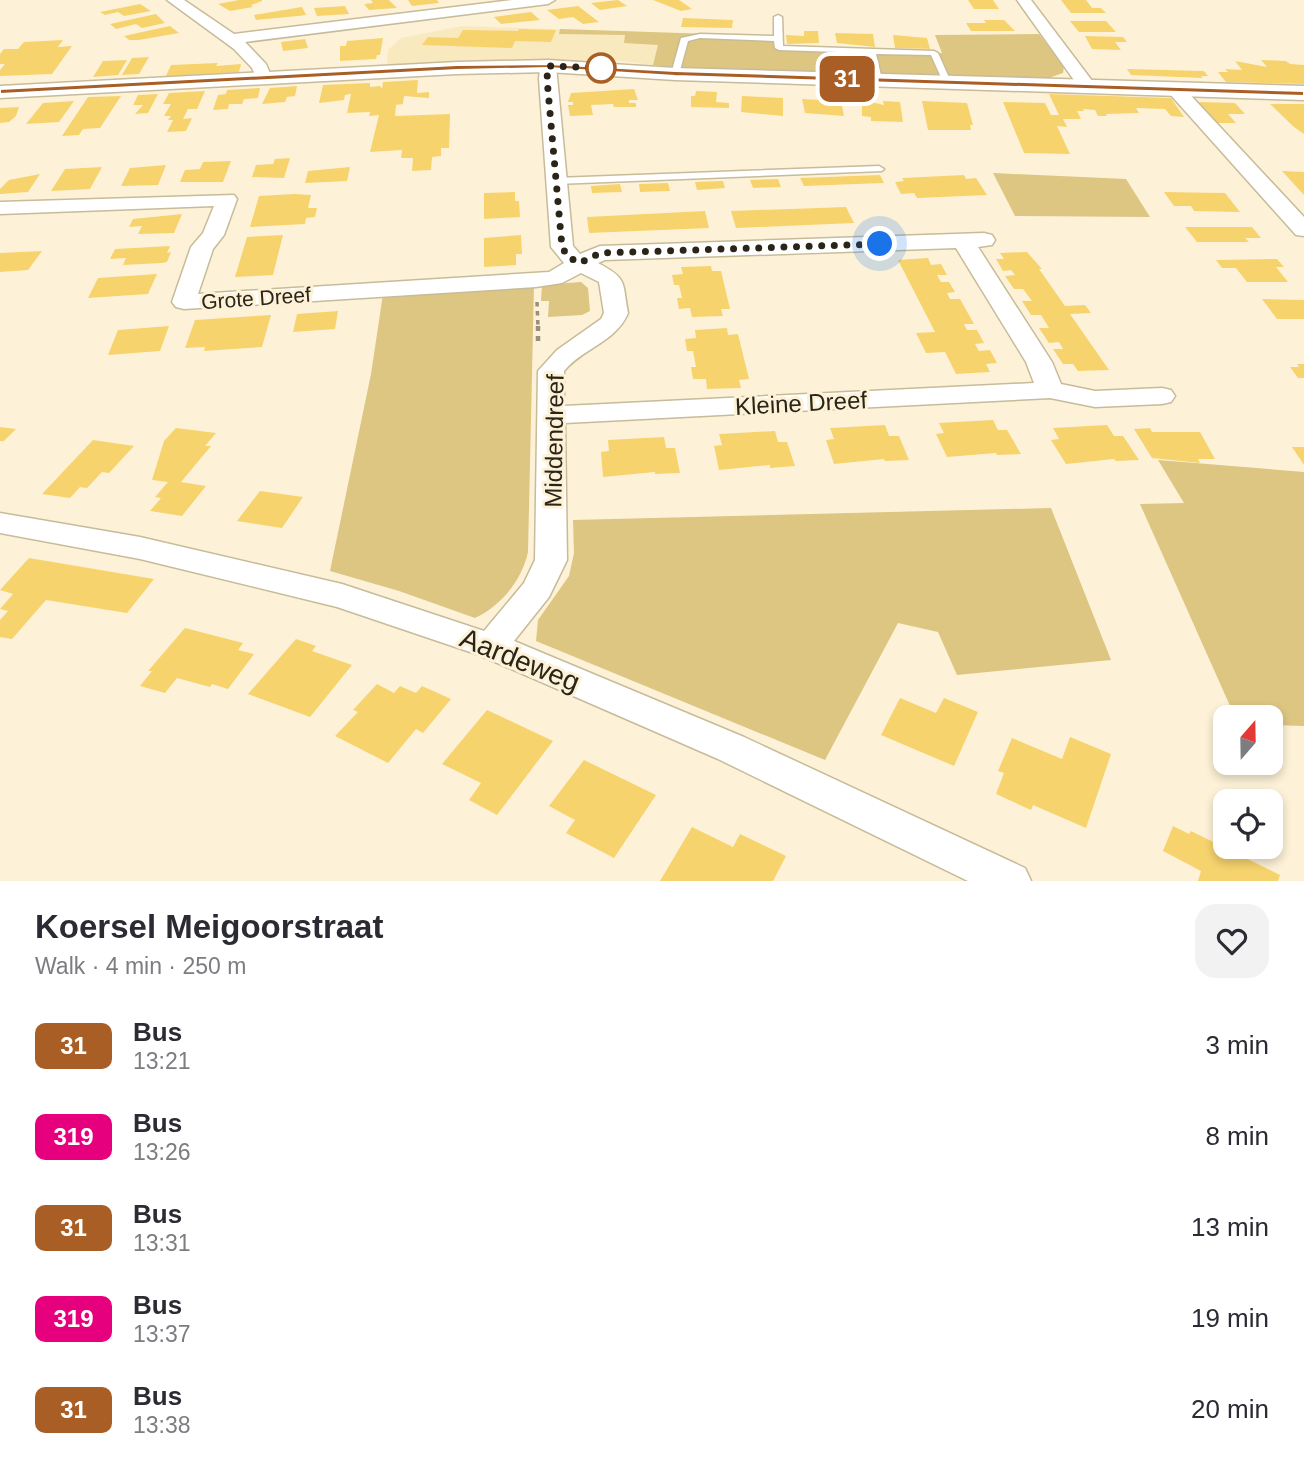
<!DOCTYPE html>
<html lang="en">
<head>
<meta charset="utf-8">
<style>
  :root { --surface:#fff; --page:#f2f2f3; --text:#2b2b33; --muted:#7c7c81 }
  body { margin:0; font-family:Arial,sans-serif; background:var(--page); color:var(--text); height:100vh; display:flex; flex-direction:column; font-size:26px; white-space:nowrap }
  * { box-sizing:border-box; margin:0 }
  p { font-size:23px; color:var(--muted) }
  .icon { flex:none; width:38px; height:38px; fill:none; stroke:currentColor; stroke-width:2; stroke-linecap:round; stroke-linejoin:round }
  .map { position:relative; height:881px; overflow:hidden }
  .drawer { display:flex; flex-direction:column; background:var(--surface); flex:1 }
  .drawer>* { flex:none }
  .badge { padding:0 14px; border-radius:10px; font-size:24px; line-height:46px }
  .needle { width:46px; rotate:20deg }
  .buttons { position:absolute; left:1213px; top:705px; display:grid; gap:14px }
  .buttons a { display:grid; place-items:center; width:70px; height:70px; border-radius:14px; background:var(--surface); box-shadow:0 4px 10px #0003; font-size:35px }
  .you { position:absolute; width:35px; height:35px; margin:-18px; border:5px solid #fff; border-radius:50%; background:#1a73e8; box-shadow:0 0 0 10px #1a73e833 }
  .map>.badge { position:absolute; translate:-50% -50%; box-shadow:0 0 0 4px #fff }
  .round { display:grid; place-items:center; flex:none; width:74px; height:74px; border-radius:21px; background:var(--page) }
  .summary { display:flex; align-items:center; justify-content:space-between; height:119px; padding:0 35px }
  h1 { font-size:33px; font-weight:600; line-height:52px }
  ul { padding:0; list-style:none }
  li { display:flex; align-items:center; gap:21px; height:91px; padding:0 35px }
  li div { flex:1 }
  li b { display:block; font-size:26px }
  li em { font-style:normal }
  li .badge { min-width:77px; font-weight:700; text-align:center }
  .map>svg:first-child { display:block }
  .built { fill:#f9e9bf }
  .green { fill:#ddc582 }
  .building { fill:#f7d36e }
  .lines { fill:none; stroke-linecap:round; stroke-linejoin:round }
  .service-casing { stroke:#c7bb99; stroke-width:3 }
  .minor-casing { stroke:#c7bb99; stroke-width:3 }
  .tertiary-casing { stroke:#c7bb99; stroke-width:3 }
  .path-far1 { stroke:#978f7b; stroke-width:3.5; stroke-dasharray:4.5 4.5; stroke-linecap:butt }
  .path { stroke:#978f7b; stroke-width:4.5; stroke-dasharray:5 5; stroke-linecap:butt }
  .service { fill:#fff; fill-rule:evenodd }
  .minor { fill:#fff; fill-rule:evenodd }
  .tertiary { fill:#fff; fill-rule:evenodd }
  .line { fill:#a85e24; stroke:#fff; stroke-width:2 }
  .walk { stroke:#2a2518; stroke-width:7; stroke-dasharray:0 12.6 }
  .stop-dot { fill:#fff; stroke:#a85e24; stroke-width:3.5 }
  .labels { text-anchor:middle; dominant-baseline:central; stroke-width:6; stroke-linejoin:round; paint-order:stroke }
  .far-street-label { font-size:21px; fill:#2a2518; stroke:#fdf2d7 }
  .street-label { font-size:24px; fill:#2a2518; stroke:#fdf2d7 }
  .near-street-label { font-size:28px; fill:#2a2518; stroke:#fdf2d7 }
</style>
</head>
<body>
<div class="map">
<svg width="1304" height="881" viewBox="0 0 1304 881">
  <rect width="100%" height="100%" fill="#fdf2d7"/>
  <path class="built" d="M462,26L662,33L653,65L606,59L605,62L524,61L387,67L388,50L401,38Z"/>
  <g class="green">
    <path d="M560,29L774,36L776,49L942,53L935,35L1039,34L1064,66L1063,73L1043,80L674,67L653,65L658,45L624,43L625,35L559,34Z"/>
    <path d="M993,173L1126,179L1150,217L1015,216Z"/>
    <path d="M581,282L588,288L590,311L582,315L548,317L549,301H541L542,285Z"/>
    <path d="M534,285L528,552C522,580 501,606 475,618L399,591L330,571L371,374L383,294L456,292Z"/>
    <path d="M1158,460L1304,472V726L1271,725L1270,718L1235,717L1140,504L1184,503Z"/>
    <path d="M1051,508L1111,660L957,675L938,632L898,623L825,760L536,641L538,620L569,576L574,553L573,520Z"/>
  </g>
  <g class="building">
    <path d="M239,0H262V1L251,5L253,7L230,11L218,4Z"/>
    <path d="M371,0H389L397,8L369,10L364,4L373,3Z"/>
    <path d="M408,0H437L439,3L412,6Z"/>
    <path d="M618,0L627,6L600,10L591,3Z"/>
    <path d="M653,0H679L692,9L681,11Z"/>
    <path d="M968,0H993L999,9H974Z"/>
    <path d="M1061,0H1086L1092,8H1101L1106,13H1071Z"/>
    <path d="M140,4L151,11L124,16L118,12L105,15L100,12Z"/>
    <path d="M345,6L349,14L317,16L314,8Z"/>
    <path d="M578,6L599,22L583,24L573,17L559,19L547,10Z"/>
    <path d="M302,7L306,15L298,16L256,20L254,15Z"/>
    <path d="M531,12L540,20L501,24L494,17Z"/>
    <path d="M156,14L165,23L142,28L136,24L116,29L110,24Z"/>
    <path d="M683,18L733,20L732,28L681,27Z"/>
    <path d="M984,20H1004L1015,31H971L966,23H986Z"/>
    <path d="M1070,21H1106L1116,32H1079Z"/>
    <path d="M170,26L179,33L139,40H129L124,36Z"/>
    <path d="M519,29L556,30L551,42L515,41L512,48L422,45L428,37L458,38L463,30L518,31Z"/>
    <path d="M804,31H818L819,43L787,44L786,35L804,36Z"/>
    <path d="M835,33L873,34L875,47L837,43Z"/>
    <path d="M893,35L927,38L930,49L895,48Z"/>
    <path d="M1085,36L1123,37L1127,42H1115L1121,50L1092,49Z"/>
    <path d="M383,38L380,55H377L376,59L340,61V46H346L347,41Z"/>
    <path d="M305,39L308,48L283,51L281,42Z"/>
    <path d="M63,40L58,47L72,46L52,74L0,76V70L5,64H0V54L4,49H18L24,42Z"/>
    <path d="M149,57L139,74L122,75L132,58Z"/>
    <path d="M127,60L118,75L93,77L103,61Z"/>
    <path d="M1261,60L1286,61L1290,64L1304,65V84L1226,82L1218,72H1228L1225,69L1242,70L1235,61L1267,67Z"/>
    <path d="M218,63L216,66L241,64L239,72L166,76L171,65Z"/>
    <path d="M1127,69L1204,71L1208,76H1201L1203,78L1131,75Z"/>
    <path d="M418,80L417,93L429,92V98L404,96L403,104L396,105L395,116L450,114L449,148H441V156L432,157L431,170L412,171L413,158H401L402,150L370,152L379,115L369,116L370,112L347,113L351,94L345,95L344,100L319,103L323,85L370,83V87L380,86L382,89L383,82Z"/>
    <path d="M297,86L295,96L287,97L285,102L262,104L270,88Z"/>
    <path d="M260,88L258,98L244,99L242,104H229L228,109L213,110L218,95L226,94L227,90Z"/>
    <path d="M634,89L638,100H629V103H636V107H614L613,104L591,105L593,115L570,116L568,105H573V102H568L571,93Z"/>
    <path d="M205,91L197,109H188L183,119L192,118L186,131L167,132L173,120H168L171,116H164L171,104H163L169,93Z"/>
    <path d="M696,91L717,92L716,102L729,103V108L691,107V96H695Z"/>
    <path d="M158,94L148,113L135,114L143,105H133L138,95Z"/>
    <path d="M1049,94L1171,98L1184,117L1171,116L1165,109L1136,108L1139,113L1106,114L1107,116H1098L1095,110L1083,109L1084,111H1077L1081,119H1063L1067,127L1057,126L1070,154L1024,153L1003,102L1045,103L1051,115H1059Z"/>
    <path d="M121,96L100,128L83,129L79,135L62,136L88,97Z"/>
    <path d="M742,96L783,98V116L741,112Z"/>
    <path d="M802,99L841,101L844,116L805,113Z"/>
    <path d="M74,101L59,122L26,124L43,103Z"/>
    <path d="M883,101L900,102L903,122L871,121V117L862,116V106L871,102L884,105Z"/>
    <path d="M922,101L967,103L973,125H970L971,130H928Z"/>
    <path d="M1198,102L1235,103L1245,114H1228L1236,123H1215Z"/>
    <path d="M1270,104H1304V134L1294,127Z"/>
    <path d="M19,107L16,116L9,122L0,123V108Z"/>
    <path d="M290,158L284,178L252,177L256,165L273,164L275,159Z"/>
    <path d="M231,161L223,182H180L185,170L200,169L203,162Z"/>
    <path d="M166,165L158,185L121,186L130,168Z"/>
    <path d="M102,167L90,189L51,191L65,169Z"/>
    <path d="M350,167L347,181L305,183L308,171Z"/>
    <path d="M1282,171L1304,172V195Z"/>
    <path d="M40,174L28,192L0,194V189L9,180Z"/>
    <path d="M880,175L884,183L804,186L800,178Z"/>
    <path d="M964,175L966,179L976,178L987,195L917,198L914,193L901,194L895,182L904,181L902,178Z"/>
    <path d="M778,179L781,187L753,188L750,180Z"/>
    <path d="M723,181L725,188L697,190L695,182Z"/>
    <path d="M668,183L670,191L640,192L639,184Z"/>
    <path d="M620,184L622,192L592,193L591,186Z"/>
    <path d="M515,192V201H519L520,217L484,219V193Z"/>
    <path d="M1164,192L1225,193L1240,212L1194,211L1191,206H1174Z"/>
    <path d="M294,194L311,195L308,208H317L315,217L306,218L305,224L250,227L259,196Z"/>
    <path d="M846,207L854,223L736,228L731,211Z"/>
    <path d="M705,211L709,228L589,233L587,217Z"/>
    <path d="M182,214L174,233L138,234L142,226L129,227L133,219Z"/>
    <path d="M1185,227H1252L1261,238H1245L1249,242H1197Z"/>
    <path d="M283,235L273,275L235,277L247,237Z"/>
    <path d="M521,235L522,254H516V265L484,267V238Z"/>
    <path d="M170,246L167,253L171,252L167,262L162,263L123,265L126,258L110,259L115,249Z"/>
    <path d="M42,251L28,270L0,272V253Z"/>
    <path d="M1027,252L1042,269H1039L1065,306L1085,305L1091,313L1070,314L1109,370L1078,371L1073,364H1063L1053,349H1063L1059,342L1049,343L1039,328H1049L1041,315H1031L1022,301H1032L1023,289H1014L1005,276L1015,275L1011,270L1003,271L996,259H1004L1000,253Z"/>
    <path d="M928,258L931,265L941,264L947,275H937L941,282H949L955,292L947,293L950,299H960L974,324H964L967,330H977L984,343L975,344L979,351L990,350L997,363L986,364L990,372L956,374L945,352L926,353L916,333L935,332L898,260Z"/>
    <path d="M1277,259L1284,267H1276L1288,282H1247L1236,268H1222L1216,260Z"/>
    <path d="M711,266L712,271H721L730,309H721L723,316L692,317L690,308L679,309L677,298H682L679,285H674L672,275L683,274L681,267Z"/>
    <path d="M157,274L148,294L88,298L98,278Z"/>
    <path d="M1262,299L1304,300V319H1277Z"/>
    <path d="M338,311L335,329L293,332L297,314Z"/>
    <path d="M271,315L262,347L204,351L205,347L185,348L195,320Z"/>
    <path d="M169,326L160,351L108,355L118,330Z"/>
    <path d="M727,328L728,335L738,334L749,379L739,380L741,388L707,389L706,379H693L691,367H696L693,351H687L685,339L696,338L695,330Z"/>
    <path d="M1297,364H1304V378H1298L1290,367H1299Z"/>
    <path d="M993,420L998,430H1007L1021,454L997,455L996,453L947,457L936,434L944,433L939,423Z"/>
    <path d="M885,425L889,436H899L909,460L885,461L884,459L834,464L826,440L834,439L830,428Z"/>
    <path d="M1107,425L1114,436H1123L1139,460L1116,461L1114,459L1066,464L1051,440L1059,439L1053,428Z"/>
    <path d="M0,427L16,429L4,441H0Z"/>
    <path d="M176,428L216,433L205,446H211L181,482L206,486L182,516L150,511L161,498L155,497L168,482L152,480L164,441Z"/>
    <path d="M1150,428L1152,432H1200L1215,459H1198L1200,463L1152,458L1134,429Z"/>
    <path d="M775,431L778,442H787L795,466L770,468V465L719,470L714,446L722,445L719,434Z"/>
    <path d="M664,437L666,448H675L680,473L655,474V472L603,477L601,452L609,451L608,440Z"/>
    <path d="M93,440L134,446L109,473L102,472L87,488L80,487L70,498L42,494Z"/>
    <path d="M1292,447H1304V465Z"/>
    <path d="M260,491L303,497L282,528L237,521Z"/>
    <path d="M29,558L154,579L127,613L46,600L12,639L0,637V620L8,611L0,609L13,594L0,590Z"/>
    <path d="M185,628L243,643L238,650L254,654L228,689L212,684L210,687L177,678L165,693L140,686L152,671H148Z"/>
    <path d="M296,639L316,646L312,651L352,665L310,717L248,694Z"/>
    <path d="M377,684L394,693L400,686L416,693L422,686L451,699L423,733L416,729L388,763L335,736L358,712L353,710Z"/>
    <path d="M900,698L936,713L944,698L978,712L954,766L881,735Z"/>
    <path d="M487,710L553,741L497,815L469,800L481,783L442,764Z"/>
    <path d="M1070,737L1111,754L1086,828L1033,805L1031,810L996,794L1004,773L998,771L1012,738L1062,759Z"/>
    <path d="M584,760L656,795L614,858L566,833L575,820L549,806Z"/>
    <path d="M1173,826L1189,834L1191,831L1280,875L1278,881H1198L1201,871L1163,851Z"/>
    <path d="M692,827L733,847L740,834L786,856L773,881H660Z"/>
  </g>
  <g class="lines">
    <g class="service-casing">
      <g id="service">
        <path d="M778,15L782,17L783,46L934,51L938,53L951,82L944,84L931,55L876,54L882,80L878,83L874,80L868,53L779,50L775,48L774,41L700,38L688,41L679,74L675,77L671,74L681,38L700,34L774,36V17Z"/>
        <path d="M879,166L884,169L882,171L556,184L551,181L556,178Z"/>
      </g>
    </g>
    <g class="minor-casing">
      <g id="minor">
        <path d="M167,0H184L234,34L512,0H555L548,4L245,42L266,64L272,78L264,83L258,82L252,68L234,49Z"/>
        <path d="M1017,0H1031L1096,86L1093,90H1081Z"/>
        <path d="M548,61L556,66L573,246L580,254L600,246L984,233L992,235L995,240L992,245L978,247L1052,362L1061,384L1095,391L1162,388L1171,390L1175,396L1171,402L1162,404L1095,407L1050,398L565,423L567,560L549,597L514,641L744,737L1025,868L1031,881H968L718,759L479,655L337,607L140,559L0,533V513L140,537L342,584L484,631L524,583L535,560L538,371L557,350L601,319L604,313L599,282L581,273L562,283L536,287L184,309L176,307L172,302L191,247L203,233L214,206L0,214V202L234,195L237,199L224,235L213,249L198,294L549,272L564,263L551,247L539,79L540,66ZM956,248L1026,362L1034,383L564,406V371C583,348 616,342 628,313C622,281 628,279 598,263L605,260Z"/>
        <path d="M1175,84L1181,85L1304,217V236L1296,235L1169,93L1166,89L1169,85Z"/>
      </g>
    </g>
    <g class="tertiary-casing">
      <path id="tertiary" d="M548,60L675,68L1304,86V100L675,80L548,72L457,74L0,98V86L457,62Z"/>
    </g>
    <path class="path-far1" d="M537,302L538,328"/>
    <path class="path" d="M538,326V346"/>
    <use href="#service" class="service"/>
    <use href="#minor" class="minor"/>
    <use href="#tertiary" class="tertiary"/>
  </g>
  <path class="line" d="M548,64L675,71L1304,91V96L675,76L548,68L457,70L0,94V89L457,65Z"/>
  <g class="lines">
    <path class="walk" d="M601,68L548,66L547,79L562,247L568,257L580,263L600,253L880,244"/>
  </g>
  <circle class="stop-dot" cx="601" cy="68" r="14"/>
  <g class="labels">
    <g class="far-street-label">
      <text transform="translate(256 298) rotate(-4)">Grote Dreef</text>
    </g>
    <g class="street-label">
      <text transform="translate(801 403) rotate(-3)">Kleine Dreef</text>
      <text transform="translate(554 441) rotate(-89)">Middendreef</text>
    </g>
    <g class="near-street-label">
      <text transform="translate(520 660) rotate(22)">Aardeweg</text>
    </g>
  </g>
</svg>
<div class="buttons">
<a><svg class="needle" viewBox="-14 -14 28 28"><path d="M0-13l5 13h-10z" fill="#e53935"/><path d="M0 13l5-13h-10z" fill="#7c7c81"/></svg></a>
<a><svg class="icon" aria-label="locate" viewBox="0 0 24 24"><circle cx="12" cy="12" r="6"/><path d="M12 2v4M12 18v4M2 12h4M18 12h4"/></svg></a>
</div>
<div class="you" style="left:880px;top:244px"></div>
<b class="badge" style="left:847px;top:79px;background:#a85e24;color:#fff">31</b>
</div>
<section class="drawer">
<div class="summary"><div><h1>Koersel Meigoorstraat</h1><p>Walk · 4 min · 250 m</p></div><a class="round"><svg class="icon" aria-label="heart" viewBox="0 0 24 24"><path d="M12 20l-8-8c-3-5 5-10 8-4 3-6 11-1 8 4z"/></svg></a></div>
<ul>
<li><span class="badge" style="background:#a85e24;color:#fff">31</span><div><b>Bus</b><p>13:21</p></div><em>3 min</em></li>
<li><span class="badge" style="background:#e6007e;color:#fff">319</span><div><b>Bus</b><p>13:26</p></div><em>8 min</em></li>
<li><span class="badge" style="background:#a85e24;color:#fff">31</span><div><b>Bus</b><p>13:31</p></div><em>13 min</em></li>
<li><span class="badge" style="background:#e6007e;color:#fff">319</span><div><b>Bus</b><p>13:37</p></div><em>19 min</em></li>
<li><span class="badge" style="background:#a85e24;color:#fff">31</span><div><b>Bus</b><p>13:38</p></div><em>20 min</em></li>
</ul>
</section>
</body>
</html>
